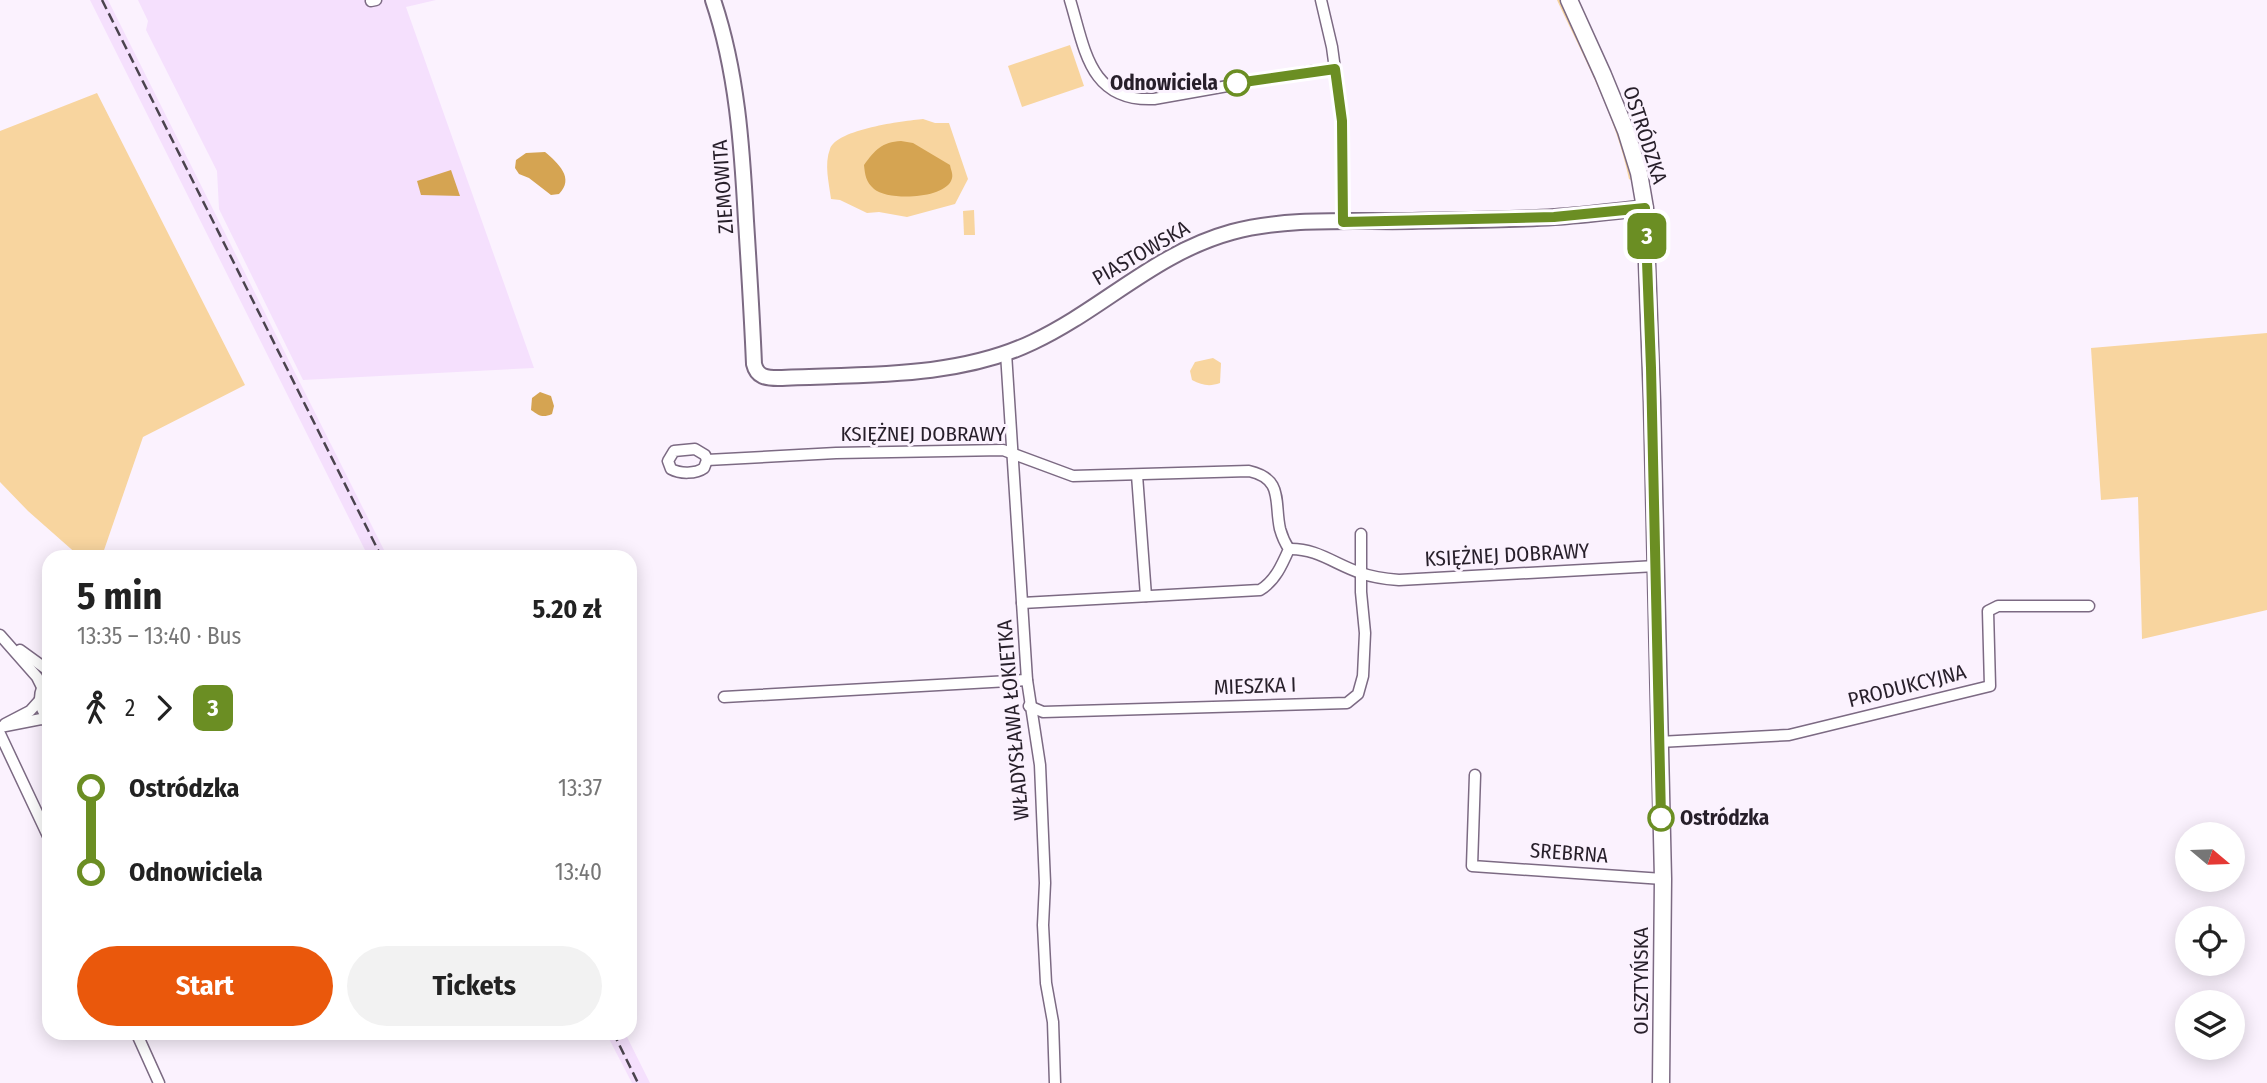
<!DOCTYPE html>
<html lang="en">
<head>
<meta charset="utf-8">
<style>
  :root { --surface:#fff; --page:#f2f2f2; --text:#222; --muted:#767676; --accent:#ea580c }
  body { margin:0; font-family:"Fira Sans Condensed",sans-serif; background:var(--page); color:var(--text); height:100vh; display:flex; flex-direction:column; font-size:26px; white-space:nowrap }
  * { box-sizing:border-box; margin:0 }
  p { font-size:23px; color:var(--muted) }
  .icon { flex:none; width:38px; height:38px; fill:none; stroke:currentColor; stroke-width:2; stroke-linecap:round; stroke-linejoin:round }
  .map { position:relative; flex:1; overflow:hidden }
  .drawer { position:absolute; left:42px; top:550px; width:595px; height:490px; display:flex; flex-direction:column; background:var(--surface); border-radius:21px; box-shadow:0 4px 18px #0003 }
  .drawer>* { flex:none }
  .badge { padding:0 14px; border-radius:10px; font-size:24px; line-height:46px }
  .needle { width:46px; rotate:109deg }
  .buttons { position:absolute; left:2175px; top:822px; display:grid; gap:14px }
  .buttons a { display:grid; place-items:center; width:70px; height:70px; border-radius:50%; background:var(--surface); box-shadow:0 4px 18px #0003; font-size:35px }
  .map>.badge { position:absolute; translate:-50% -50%; box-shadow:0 0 0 4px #fff }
  .legs { display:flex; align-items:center; gap:10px; height:77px; padding:0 35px; font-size:23px }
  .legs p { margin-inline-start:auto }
  .summary { display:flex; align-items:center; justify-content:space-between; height:119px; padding:0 35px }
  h1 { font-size:38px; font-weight:700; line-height:52px }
  .action { display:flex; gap:14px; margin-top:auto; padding:14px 35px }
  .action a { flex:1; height:80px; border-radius:42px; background:var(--accent); color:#fff; font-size:28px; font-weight:700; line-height:80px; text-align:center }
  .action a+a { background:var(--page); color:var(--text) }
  ul { padding:0 35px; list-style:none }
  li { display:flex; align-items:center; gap:24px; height:84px; font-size:26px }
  li i { display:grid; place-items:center; width:10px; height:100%; margin:0 9px; background:currentColor }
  li i::after { content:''; width:18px; height:18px; margin:-9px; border:5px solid; border-radius:50%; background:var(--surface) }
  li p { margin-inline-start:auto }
  li:first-child i { background:linear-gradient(#0000 50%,currentColor 0) }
  li:last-child i { background:linear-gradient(currentColor 50%,#0000 0) }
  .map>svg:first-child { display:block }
  .built { fill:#f5e0fd }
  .green { fill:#f8d59f }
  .water { fill:#d5a452 }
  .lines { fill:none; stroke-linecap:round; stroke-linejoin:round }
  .street-casing { stroke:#7c6a83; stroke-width:13 }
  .secondary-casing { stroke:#7c6a83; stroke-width:18 }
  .primary-casing { stroke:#7c6a83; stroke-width:19 }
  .street { stroke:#fff; stroke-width:10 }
  .secondary { stroke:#fff; stroke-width:14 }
  .primary { stroke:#fff; stroke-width:16 }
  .rail { stroke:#4b434e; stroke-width:2.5; stroke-dasharray:10 5; stroke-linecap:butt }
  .line-1-casing { stroke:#fff; stroke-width:16 }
  .line-1 { stroke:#6b8e23; stroke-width:10 }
  .stop-1-dot { fill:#fff; stroke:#6b8e23; stroke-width:3.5 }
  .labels { text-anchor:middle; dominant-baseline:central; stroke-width:6; stroke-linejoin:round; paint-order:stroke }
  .stop-label { font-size:21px; font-weight:bold; fill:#271f2a; stroke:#fbf2fe; text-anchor:end }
  .street-label { font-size:21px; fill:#271f2a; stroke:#fbf2fe }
</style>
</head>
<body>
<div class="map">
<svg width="2267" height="1083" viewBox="0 0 2267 1083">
  <rect width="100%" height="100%" fill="#fbf2fe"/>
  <g class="built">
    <path d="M90,0H108L387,556H368Z"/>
    <path d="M138,0H436L406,7L534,368L303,380L219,209L217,171L146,30L148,21Z"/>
    <path d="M606,1033H625L650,1083H632Z"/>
  </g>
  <g class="green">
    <path d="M1557,0H1560C1588,57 1620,117 1631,180L1629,179C1616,116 1584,58 1557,0Z"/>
    <path d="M1070,45L1084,86L1022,107L1008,66Z"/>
    <path d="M97,93L245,385L143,437L102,556H79L28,511L0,482V131Z"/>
    <path d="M923,119L935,123H949L968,179L955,204L907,217L879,212L867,213L840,200L831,199C829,183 824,164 830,149C837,129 903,121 923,119Z"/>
    <path d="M974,210L975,235H964L963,211Z"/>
    <path d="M2267,333V610L2142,639L2138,497L2101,500L2091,348Z"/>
    <path d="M1213,358L1221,363L1220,383C1209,387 1202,385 1192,380L1190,371L1195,362Z"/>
  </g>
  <g class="water">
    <path d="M901,141L913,143L950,165C951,171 954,175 951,181C942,199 888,201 874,189C866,182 865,175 864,165C875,150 882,142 901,141Z"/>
    <path d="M545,152C558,163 575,178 559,194L551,195L529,178L519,174L515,168L516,160L526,153Z"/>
    <path d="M451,170L460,196L421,195L417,181Z"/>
    <path d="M540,392L551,396L554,406L552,414C543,418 539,416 531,410L532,398Z"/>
  </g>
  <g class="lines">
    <g class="street-casing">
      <g id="street">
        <path d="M1070,0C1085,49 1089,102 1154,99L1313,71L1335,69"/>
        <path d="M1321,0L1332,47L1342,121L1343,222"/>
        <path d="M371,1L376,0"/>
        <path d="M1006,353L1027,680L1040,765L1045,883L1043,925L1046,983L1053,1022L1055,1083"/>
        <path d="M695,449L705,455L707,460L704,468C696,474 680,474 671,469L668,461L674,451Z"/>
        <path d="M707,460L836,453L1003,450L1073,476L1249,471C1284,479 1274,502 1280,529C1282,536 1285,543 1289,549C1282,565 1275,581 1260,590L1022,603"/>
        <path d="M1137,475L1146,596"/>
        <path d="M1289,549C1317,548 1336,565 1361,573C1374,578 1386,579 1399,580L1656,566"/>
        <path d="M0,635L37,677L42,687"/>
        <path d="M20,650L49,671"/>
        <path d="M49,677C37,691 37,706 49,720"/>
        <path d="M724,697L1027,680"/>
        <path d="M1029,706L1043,712L1347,703L1358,694L1363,676L1365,633L1361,592V534"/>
        <path d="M5,724L30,711L39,701"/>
        <path d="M0,727L41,719L49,720"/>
        <path d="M0,734L49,838"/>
        <path d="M1659,742L1789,735L1990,686L1988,611L1998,606H2089"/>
        <path d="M1475,775L1472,866L1663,879"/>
        <path d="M136,1032L159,1083"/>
      </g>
    </g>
    <g class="secondary-casing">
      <path id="secondary" d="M713,0C737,71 742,146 746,221C749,268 752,316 754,364C757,377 766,378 778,378C862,374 956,379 1033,342C1103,309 1155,253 1232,232C1288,217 1354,222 1412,221C1459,220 1508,220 1555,217C1585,215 1615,211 1645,208"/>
    </g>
    <g class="primary-casing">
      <path id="primary" d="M1569,0L1603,75L1626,131L1639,173L1645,208L1652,402L1663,879L1661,1083"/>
    </g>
    <use href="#street" class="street"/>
    <use href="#secondary" class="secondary"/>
    <use href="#primary" class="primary"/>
    <g class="rail">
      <path d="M102,0L381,556"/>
      <path d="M613,1032L638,1083"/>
    </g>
  </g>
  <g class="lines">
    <g class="line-1-casing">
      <path id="line-1" d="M1237,83L1335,69L1342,121L1343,222L1554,217L1645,208L1651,368L1661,818"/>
    </g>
    <use href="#line-1" class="line-1"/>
  </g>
  <g class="stop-1-dot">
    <circle cx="1237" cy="83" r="12"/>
    <circle cx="1661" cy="818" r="12"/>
  </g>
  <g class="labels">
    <g class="stop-label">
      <text x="1218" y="83">Odnowiciela</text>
      <text x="1680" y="818" text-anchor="start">Ostródzka</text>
    </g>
    <g class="street-label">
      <text transform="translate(1645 135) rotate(72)">OSTRÓDZKA</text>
      <text transform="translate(723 187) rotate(-94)">ZIEMOWITA</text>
      <text transform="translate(1141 253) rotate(-30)">PIASTOWSKA</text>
      <text x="923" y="434">KSIĘŻNEJ DOBRAWY</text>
      <text transform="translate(1507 555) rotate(-3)">KSIĘŻNEJ DOBRAWY</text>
      <text transform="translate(1255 686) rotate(-2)">MIESZKA I</text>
      <text transform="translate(1907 686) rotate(-14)">PRODUKCYJNA</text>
      <text transform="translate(1013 720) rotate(-95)">WŁADYSŁAWA ŁOKIETKA</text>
      <text transform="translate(1569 853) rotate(4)">SREBRNA</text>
      <text transform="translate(1641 981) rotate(-90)">OLSZTYŃSKA</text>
    </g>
  </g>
</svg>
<div class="buttons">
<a><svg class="needle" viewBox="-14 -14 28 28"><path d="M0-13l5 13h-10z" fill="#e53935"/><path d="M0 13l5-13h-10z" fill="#767676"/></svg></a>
<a><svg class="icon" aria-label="locate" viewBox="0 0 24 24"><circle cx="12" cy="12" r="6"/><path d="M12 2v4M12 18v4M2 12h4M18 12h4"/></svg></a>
<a><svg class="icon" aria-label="layers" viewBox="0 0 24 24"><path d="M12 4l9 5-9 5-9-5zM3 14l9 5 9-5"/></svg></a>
</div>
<b class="badge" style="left:1647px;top:236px;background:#6b8e23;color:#fff">3</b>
<section class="drawer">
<div class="summary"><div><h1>5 min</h1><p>13:35 – 13:40 · Bus</p></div><b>5.20 zł</b></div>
<div class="legs"><svg class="icon" aria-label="walk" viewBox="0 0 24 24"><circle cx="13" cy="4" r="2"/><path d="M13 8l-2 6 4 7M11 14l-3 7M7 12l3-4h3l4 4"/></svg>2<svg class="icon" aria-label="forward" viewBox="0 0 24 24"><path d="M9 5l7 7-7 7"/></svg><b class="badge" style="background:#6b8e23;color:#fff">3</b></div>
<ul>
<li><i style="color:#6b8e23"></i><b>Ostródzka</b><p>13:37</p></li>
<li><i style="color:#6b8e23"></i><b>Odnowiciela</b><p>13:40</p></li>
</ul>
<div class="action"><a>Start</a><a>Tickets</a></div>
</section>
</div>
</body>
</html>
